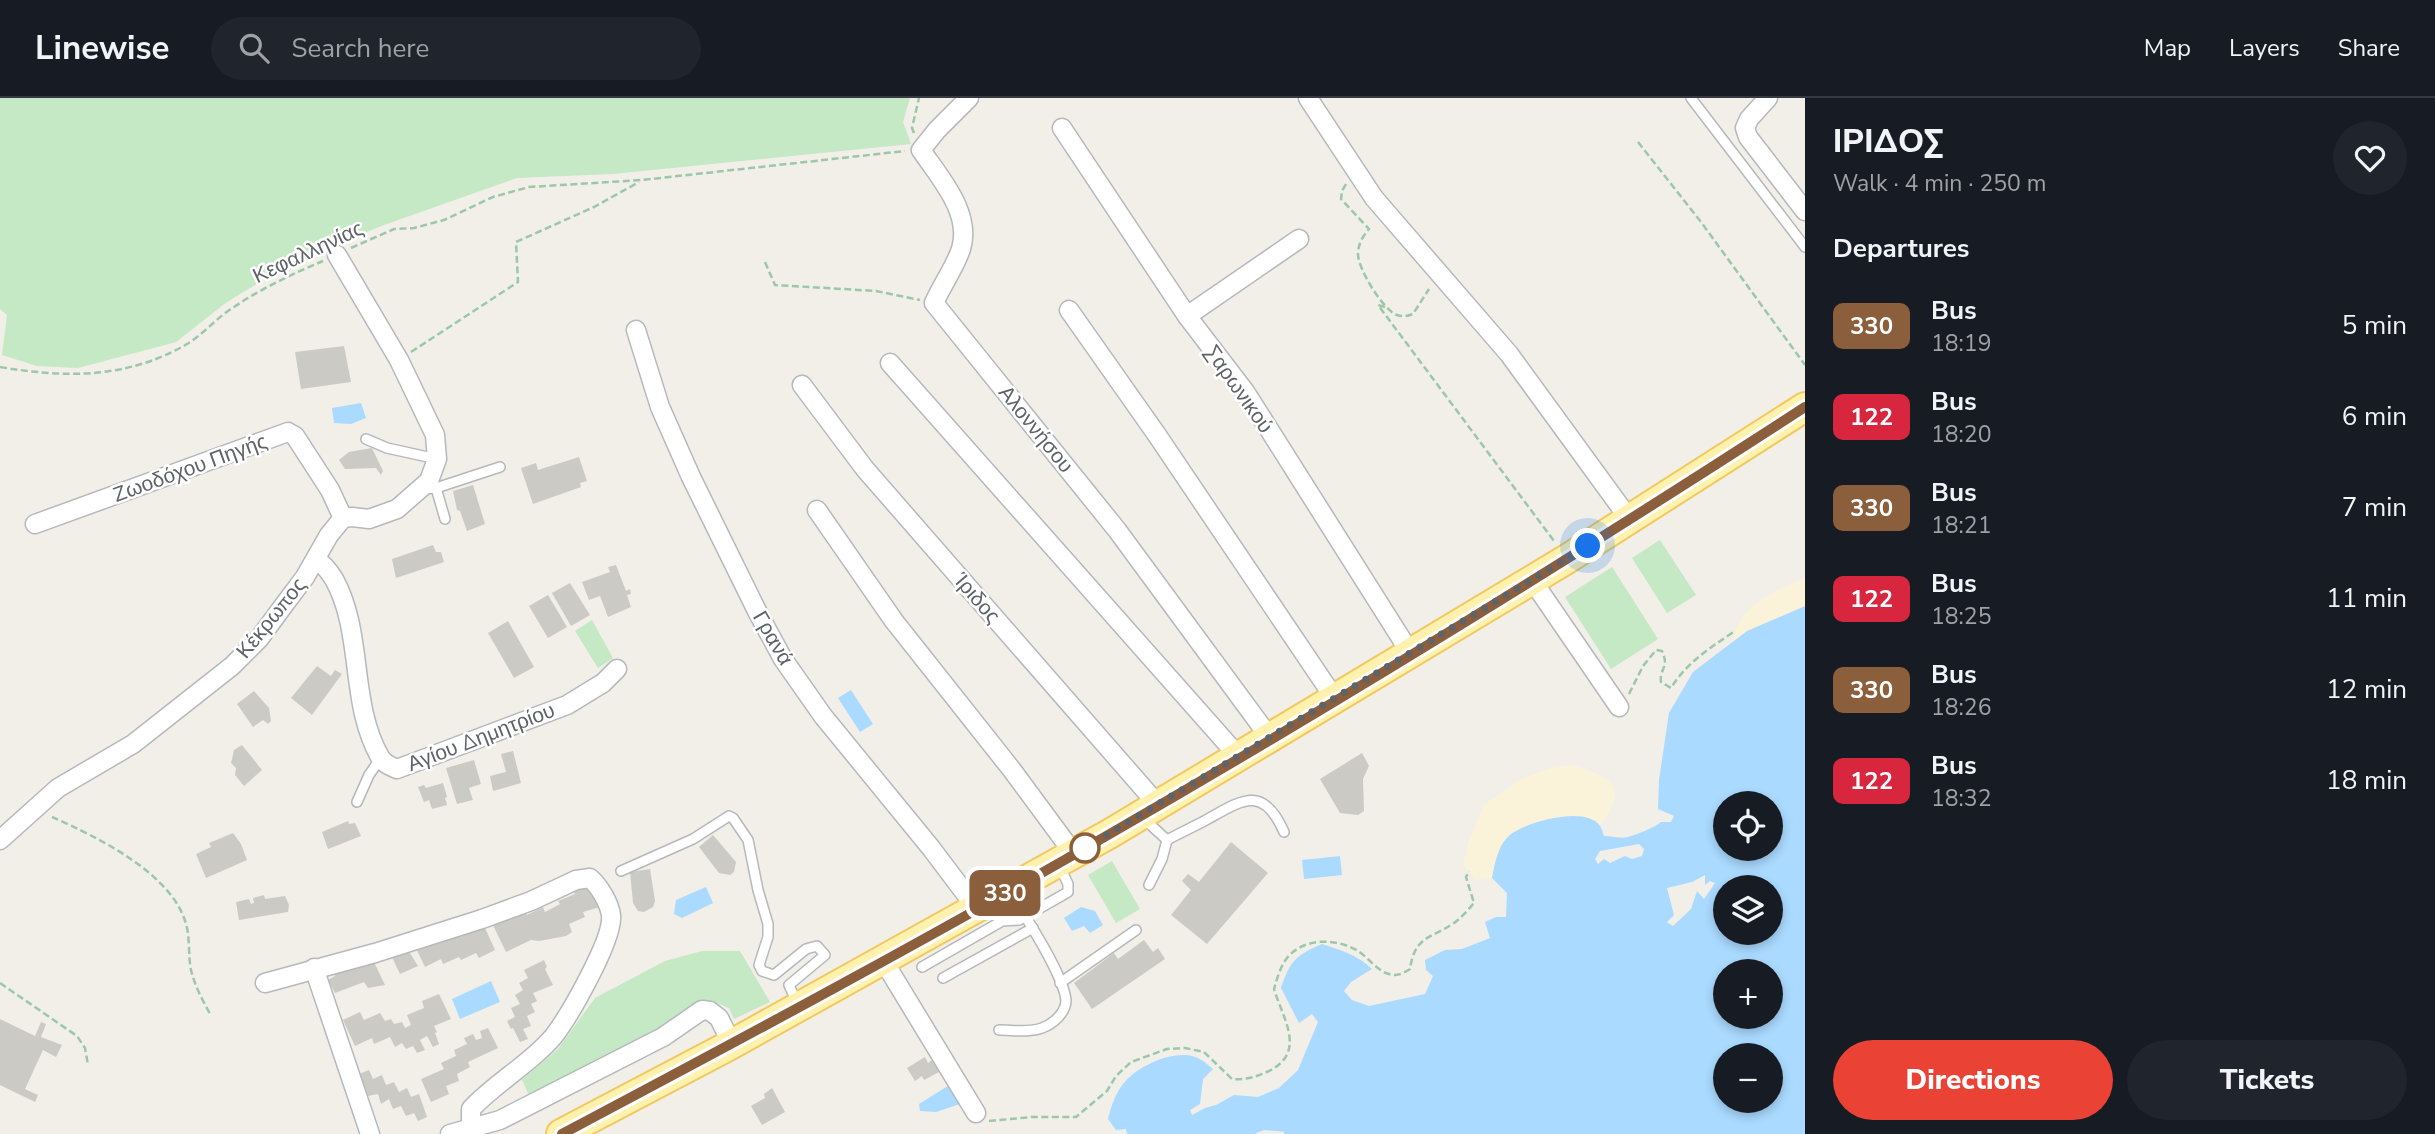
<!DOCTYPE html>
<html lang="en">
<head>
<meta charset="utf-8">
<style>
  :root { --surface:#171b24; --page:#20242c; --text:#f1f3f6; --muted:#9ea1a6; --line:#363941; --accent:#ea4335 }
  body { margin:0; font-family:"Nunito Sans",sans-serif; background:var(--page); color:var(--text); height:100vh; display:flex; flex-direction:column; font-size:26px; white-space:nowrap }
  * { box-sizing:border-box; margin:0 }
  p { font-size:23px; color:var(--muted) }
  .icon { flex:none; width:38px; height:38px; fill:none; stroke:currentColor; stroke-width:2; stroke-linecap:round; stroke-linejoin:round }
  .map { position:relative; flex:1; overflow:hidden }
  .side { display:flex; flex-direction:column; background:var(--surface); width:630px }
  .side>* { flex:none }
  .badge { padding:0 14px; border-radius:10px; font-size:24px; line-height:46px }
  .controls { position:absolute; left:1713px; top:693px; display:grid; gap:14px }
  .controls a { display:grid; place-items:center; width:70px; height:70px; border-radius:50%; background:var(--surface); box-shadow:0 4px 10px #0003; font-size:35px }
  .you { position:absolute; width:35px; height:35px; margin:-18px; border:5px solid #fff; border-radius:50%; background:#1a73e8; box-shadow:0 0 0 10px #1a73e833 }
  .map>.badge { position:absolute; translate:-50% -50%; box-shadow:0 0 0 4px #fff }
  h2 { padding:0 28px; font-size:26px; line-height:63px }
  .round { display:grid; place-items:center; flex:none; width:74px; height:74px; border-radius:37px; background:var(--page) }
  .head { display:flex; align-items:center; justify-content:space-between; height:119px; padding:0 28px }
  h1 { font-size:33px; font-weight:800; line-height:52px }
  .button { display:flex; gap:14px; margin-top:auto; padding:14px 28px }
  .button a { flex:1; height:80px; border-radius:42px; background:var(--accent); color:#fff; font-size:28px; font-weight:800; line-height:80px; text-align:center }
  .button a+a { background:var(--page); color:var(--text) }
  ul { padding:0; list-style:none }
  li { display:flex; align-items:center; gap:21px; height:91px; padding:0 28px }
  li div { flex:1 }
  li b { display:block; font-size:26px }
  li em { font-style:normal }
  li .badge { min-width:77px; font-weight:700; text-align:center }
  header { display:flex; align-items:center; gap:42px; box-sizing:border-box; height:98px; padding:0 35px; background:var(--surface); border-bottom:2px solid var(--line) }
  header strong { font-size:33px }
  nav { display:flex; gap:38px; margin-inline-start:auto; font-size:24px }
  .search { width:490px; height:63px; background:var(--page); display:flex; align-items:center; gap:18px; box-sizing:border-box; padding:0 24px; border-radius:38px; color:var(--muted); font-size:26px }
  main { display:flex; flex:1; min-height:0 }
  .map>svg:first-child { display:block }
  .green { fill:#c5e8c5 }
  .sand { fill:#fbf3d9 }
  .water { fill:#aadaff; fill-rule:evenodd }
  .building { fill:#cccac5 }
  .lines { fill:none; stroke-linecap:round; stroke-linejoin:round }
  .service-casing { stroke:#b5b8bc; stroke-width:12 }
  .minor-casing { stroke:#b5b8bc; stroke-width:21 }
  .primary-casing { stroke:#f2c960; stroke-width:32 }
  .path { stroke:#9cc7a9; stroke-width:2.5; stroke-dasharray:7 3.5; stroke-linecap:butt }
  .service { stroke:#fff; stroke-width:9 }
  .minor { stroke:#fff; stroke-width:18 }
  .primary { stroke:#fff2af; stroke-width:28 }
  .line-casing { stroke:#fff; stroke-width:16 }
  .line { stroke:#8b5e3c; stroke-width:10 }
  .walk { stroke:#5f6368; stroke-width:7; stroke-dasharray:0 12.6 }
  .stop-dot { fill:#fff; stroke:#8b5e3c; stroke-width:3.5 }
  .labels { text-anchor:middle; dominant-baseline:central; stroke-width:5; stroke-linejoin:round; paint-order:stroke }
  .street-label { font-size:21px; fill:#5f6368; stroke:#fff }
</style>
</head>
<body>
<header>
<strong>Linewise</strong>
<div class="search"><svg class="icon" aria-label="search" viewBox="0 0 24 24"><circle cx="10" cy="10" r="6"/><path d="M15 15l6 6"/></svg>Search here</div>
<nav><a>Map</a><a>Layers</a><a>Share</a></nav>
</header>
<main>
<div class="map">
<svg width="1805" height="1036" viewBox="0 0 1805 1036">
  <rect width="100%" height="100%" fill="#f1efe8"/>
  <g class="green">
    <path d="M0,0H910L903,24L911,46L613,76L517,80L384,127L293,164L227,204L176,244L78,270L37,268L2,257L7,217L0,211Z"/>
    <path d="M1660,442L1696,497L1667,515L1632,460Z"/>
    <path d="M1612,469L1658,541L1611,571L1565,499Z"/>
    <path d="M592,522L613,560L598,570L575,533Z"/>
    <path d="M1112,763L1140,811L1116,825L1088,777Z"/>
    <path d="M702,853H740L770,904L734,921L729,910L717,905L704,904L670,926L530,999L522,982L558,951L595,900L665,863Z"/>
  </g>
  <g class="sand">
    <path d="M1805,480V510L1733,543C1740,506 1774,493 1805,480Z"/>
    <path d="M1571,667C1610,678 1631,687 1600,727L1593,722C1538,725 1505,715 1492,780L1477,782L1463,767L1469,743L1484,707L1523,680L1551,670Z"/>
  </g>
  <g class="water">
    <path d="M361,305L366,320L351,326L334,325L332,310Z"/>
    <path d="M1805,508V1036H1283L1285,1034L1264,1032L1254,1036H1127L1126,1031L1116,1032L1108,1021C1116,989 1127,975 1158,962C1169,958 1184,955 1195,959C1202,961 1208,967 1213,971L1203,981L1200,1006L1190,1012L1192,1017L1205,1010L1216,1007L1234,997L1258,999L1279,990L1298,972L1318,924L1312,916L1299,925L1281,890C1290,863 1296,857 1322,846C1340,852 1358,857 1372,871L1351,884L1344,893L1352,902L1369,908L1425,896L1433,878L1426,872L1425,862L1445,852L1462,851L1490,840L1485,824L1496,819H1506L1507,795L1492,780C1495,765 1498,746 1511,736C1527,724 1586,707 1600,728C1602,731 1603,735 1604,738C1611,738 1621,741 1628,739C1635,737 1656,729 1661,724H1671L1674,718L1658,711L1659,682L1669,615L1693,574L1747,533ZM1726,705H1771V751H1726ZM1639,746L1644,751L1642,758L1632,761L1625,758L1610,765L1604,761L1598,766L1595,761L1600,753ZM1705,777V787L1710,783L1715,785L1704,801L1697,793L1691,811L1673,828L1667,824L1674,817L1667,790L1692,784ZM1726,789H1771V835H1726ZM1726,873H1771V919H1726ZM1726,957H1771V1003H1726Z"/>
    <path d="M851,592L873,626L860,634L838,600Z"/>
    <path d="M1340,758L1342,777L1304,781L1302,762Z"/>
    <path d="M706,789L713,805L682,820L674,816L676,802Z"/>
    <path d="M1081,809L1095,813L1103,827L1090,835L1084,828L1072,833L1064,820Z"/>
    <path d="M491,883L500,904L460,921L452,901Z"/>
    <path d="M951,986L963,1005L936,1014L920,1013L919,1006Z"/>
  </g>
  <g class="building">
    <path d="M344,248L351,284L301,291L295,254Z"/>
    <path d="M372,350L383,373L381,377L376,370L345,371L339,362L349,354Z"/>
    <path d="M579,359L587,383L580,385L581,389L533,406L521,370L536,365L538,372Z"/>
    <path d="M473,387L485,426L467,433L460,413L457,412L453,393Z"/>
    <path d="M433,447L436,454H441L444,464L396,480L392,461Z"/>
    <path d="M616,467L626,493L630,491L631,496L627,497L631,509L608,519L600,498L589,502L582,484L610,474L608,469Z"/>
    <path d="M570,485L590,517L571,528L552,495Z"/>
    <path d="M548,497L567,529L548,540L529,508Z"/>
    <path d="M508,523L534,569L514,580L488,535Z"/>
    <path d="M317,568L331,578L335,572L342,576L312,617L291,600Z"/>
    <path d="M254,593L269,610L271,623L268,626L263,622L253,629L237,606Z"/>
    <path d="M242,647L262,672L244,688L235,677L236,670L231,665L234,652Z"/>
    <path d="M513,653L521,685L493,693L490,678L506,674L501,656Z"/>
    <path d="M1362,655L1369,668L1363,681L1364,713L1358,717L1340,715L1320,681Z"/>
    <path d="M474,662L481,686L469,690L473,702L457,706L446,670Z"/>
    <path d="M443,685L447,699L445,700L447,707L432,711L429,702L424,704L418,689L424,687L426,690Z"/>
    <path d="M348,723L349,726L355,725L361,738L328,751L322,734Z"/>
    <path d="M233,735L241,746L247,762L206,780L196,756L211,749L209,745Z"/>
    <path d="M713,737L736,764L734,774L730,777L719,775L699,749Z"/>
    <path d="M1231,744L1268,775L1207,846L1171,817L1191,792L1182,783L1188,776L1199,784Z"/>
    <path d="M650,771L655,803L653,809L644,814L638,813L633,805L630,774Z"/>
    <path d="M589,783L600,809L583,814L585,819L569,826L572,834L566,838L539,843L531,842L506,854L491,823L524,812L527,817L543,809L545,814L560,806L558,803L575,796L572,791Z"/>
    <path d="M264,797L265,801L285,798L289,807L288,814L239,822L236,804L249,801L251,806L254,805L253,800Z"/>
    <path d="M485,830L495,852L479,860L476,855L461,862L459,859L443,866L441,861L425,869L414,846L467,833L468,836Z"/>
    <path d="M1144,842L1153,854L1158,850L1165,861L1092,911L1074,885L1114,855L1118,861Z"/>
    <path d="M405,847L418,868L400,876L389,853Z"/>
    <path d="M544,862L547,869L545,871L553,887L533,895L537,903L531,906L535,914L527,918L531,928L523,931L528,941L520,944L513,930L511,931L507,923L515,919L511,910L520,906L515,897L523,892L519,885L528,880L524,872Z"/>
    <path d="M365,863L367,867L374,864L385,887L368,890L364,884L335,895L328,882L335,878L332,873L348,865L351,872Z"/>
    <path d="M439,896L451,921L434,928L437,934L435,935L439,946L433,949L427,938L420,942L425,952L417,955L413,948L406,951L402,945L395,949L390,939L374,946L372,940L355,948L343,922L360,914L364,922L380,915L385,923L391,921L394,926L402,924L405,930L411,927L407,917L424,910L422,903Z"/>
    <path d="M0,921L35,938L41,924L46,926L41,939L62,947L56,959L43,952L25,991L38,997L35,1004L0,987Z"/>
    <path d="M488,930L498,950L468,964L470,969L457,976L459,983L446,988L449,996L431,1004L421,981L444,971L441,965L456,958L454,952L467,946L464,940L473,936L476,942L482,940L480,933Z"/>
    <path d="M925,959L928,965L936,959L943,972L924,982L922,978L915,983L907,970Z"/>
    <path d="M369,972L373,981L382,977L386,987L394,984L399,994L407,990L411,999L419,996L427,1019L418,1023L414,1015L406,1018L401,1008L393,1011L389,1001L381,1006L378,996L368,998L359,976Z"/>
    <path d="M772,990L785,1014L762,1027L751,1008L765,1000L764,996Z"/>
  </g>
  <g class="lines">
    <g class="service-casing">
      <g id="service">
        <path d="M1691,0L1805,149"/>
        <path d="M366,341L387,350L437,361"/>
        <path d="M436,390L445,421"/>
        <path d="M423,391L436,390L500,369"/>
        <path d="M357,704L369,677L380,661"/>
        <path d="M1143,720L1167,742"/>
        <path d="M621,773L693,741L729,718L733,720L748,742L758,792L768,826V839L759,867L762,873L774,877L806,851L817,848L825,857L789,887L798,907"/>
        <path d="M1149,787L1162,761L1167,742C1180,735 1193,729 1206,722C1242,702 1263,686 1284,734"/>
        <path d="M922,869L1002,823L1019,822L1068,794V786L1059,767"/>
        <path d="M943,880L1033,830"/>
        <path d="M1060,885L1136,832"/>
        <path d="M999,932C1013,932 1029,935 1042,930C1053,926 1066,915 1066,902C1064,882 1037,837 1025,818"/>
      </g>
    </g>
    <g class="minor-casing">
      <g id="minor">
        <path d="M969,0L937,32L921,52C940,80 972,115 961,151C955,169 942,187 934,205L1117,432L1270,640"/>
        <path d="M1308,0L1374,100L1509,256L1630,422"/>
        <path d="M1768,0L1749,21L1745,30L1748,39L1805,113"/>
        <path d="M1062,30L1187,218L1246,295L1411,556"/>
        <path d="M1069,212L1157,337L1335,601"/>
        <path d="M1187,218L1299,141"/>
        <path d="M636,232L660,309L691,379L758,515L783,561L823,618L931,750L977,811"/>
        <path d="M890,265L1239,659"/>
        <path d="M802,287L865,371L1158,707"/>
        <path d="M817,412L894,523L1012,672L1074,756"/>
        <path d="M35,426L288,334L295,338L330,392L343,420"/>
        <path d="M316,461C323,466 329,473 334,481C364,535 349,605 380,659C384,666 390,668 397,671L567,607L603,585L617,571"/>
        <path d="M1532,482L1619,609"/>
        <path d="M0,742L58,690L133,646L232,568L259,541L281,511L305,479L329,437L343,420L352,419L369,421L397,411L429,383L437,361L435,337L399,262L337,157"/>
        <path d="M883,862L976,1015"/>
        <path d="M314,870L370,1036"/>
        <path d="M265,885L375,855L482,821L531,803L576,782L590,780C599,788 609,804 611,817C614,841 568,920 553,939C529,967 496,984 471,1011V1031"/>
        <path d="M450,1036L500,1022L663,939L702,912L710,913L719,920L732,946"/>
      </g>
    </g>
    <g class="primary-casing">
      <path id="primary" d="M561,1036L732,946L1111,735L1567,461L1805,309"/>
    </g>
    <g class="path">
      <path d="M914,35L912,30L919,0"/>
      <path d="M1638,44L1701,124L1805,267"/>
      <path d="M1346,86L1342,93L1341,101L1369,131C1363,138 1358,146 1358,156C1358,171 1383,212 1397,217C1403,219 1408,218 1413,216L1429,191"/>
      <path d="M351,150L394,131L414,130L444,122L493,99L529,89L642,82L905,53"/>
      <path d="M765,164L775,187L876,193L920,202"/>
      <path d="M1385,209L1378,207L1554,443"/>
      <path d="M411,254L518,184L516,144L594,109L639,84"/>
      <path d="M0,269C66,280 127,281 187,246C202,237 214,223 228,213C258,192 290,177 323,163"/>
      <path d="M1629,596L1643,568L1656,552L1662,553C1670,570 1659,570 1661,584L1671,590C1687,564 1710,550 1735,533"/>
      <path d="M52,719C97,739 172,775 186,826C191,843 187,863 193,879C197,893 205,906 211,918"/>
      <path d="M0,885L77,938L85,950L88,967"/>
      <path d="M989,1023L1032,1019H1076L1107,993L1116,978L1131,964L1167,951L1185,950L1204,954L1232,981C1246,982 1256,979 1269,973C1307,954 1283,921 1274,891C1277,881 1280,869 1287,860C1304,839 1337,840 1358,853C1368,859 1377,873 1389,876C1396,879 1404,875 1410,871C1415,837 1431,841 1454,825C1461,820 1468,812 1474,805L1466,779L1469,773"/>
    </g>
    <use href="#service" class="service"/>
    <use href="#minor" class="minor"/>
    <use href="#primary" class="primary"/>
  </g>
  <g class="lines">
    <g class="line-casing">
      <path id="line" d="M562,1036C745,939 928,841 1108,737C1344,601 1577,457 1805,309"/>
    </g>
    <use href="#line" class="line"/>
    <path class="walk" d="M1085,750L1588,448"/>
  </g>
  <circle class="stop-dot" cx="1085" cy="750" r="14"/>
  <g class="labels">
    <g class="street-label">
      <text transform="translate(308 154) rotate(-25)">Κεφαλληνίας</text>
      <text transform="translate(1239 291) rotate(55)">Σαρωνικού</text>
      <text transform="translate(1036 331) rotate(51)">Αλοννήσου</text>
      <text transform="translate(190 370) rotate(-20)">Ζωοδόχου Πηγής</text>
      <text transform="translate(977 500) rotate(49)">Ίριδος</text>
      <text transform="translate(271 520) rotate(-51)">Κέκρωπος</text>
      <text transform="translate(773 540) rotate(60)">Γρανά</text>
      <text transform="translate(481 639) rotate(-21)">Αγίου Δημητρίου</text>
    </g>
  </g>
</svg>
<div class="controls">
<a><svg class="icon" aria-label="locate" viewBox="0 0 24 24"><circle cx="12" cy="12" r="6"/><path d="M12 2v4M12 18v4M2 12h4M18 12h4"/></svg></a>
<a><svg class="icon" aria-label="layers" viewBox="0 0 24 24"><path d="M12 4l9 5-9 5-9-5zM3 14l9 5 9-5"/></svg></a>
<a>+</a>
<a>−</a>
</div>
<div class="you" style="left:1588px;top:448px"></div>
<b class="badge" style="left:1005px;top:795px;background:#8b5e3c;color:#fff">330</b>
</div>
<section class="side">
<div class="head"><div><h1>ΙΡΙΔΟΣ</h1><p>Walk · 4 min · 250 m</p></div><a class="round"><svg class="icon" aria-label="heart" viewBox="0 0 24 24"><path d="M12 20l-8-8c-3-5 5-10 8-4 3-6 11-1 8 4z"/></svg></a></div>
<h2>Departures</h2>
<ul>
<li><span class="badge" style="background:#8b5e3c;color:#fff">330</span><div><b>Bus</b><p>18:19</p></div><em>5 min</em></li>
<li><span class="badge" style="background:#d7263d;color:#fff">122</span><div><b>Bus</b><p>18:20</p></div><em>6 min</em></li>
<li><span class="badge" style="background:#8b5e3c;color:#fff">330</span><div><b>Bus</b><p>18:21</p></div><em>7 min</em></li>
<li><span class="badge" style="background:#d7263d;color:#fff">122</span><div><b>Bus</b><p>18:25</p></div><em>11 min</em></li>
<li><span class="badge" style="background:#8b5e3c;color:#fff">330</span><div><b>Bus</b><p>18:26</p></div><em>12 min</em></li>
<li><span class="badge" style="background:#d7263d;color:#fff">122</span><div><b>Bus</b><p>18:32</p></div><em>18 min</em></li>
</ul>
<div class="button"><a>Directions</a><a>Tickets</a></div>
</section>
</main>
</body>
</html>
